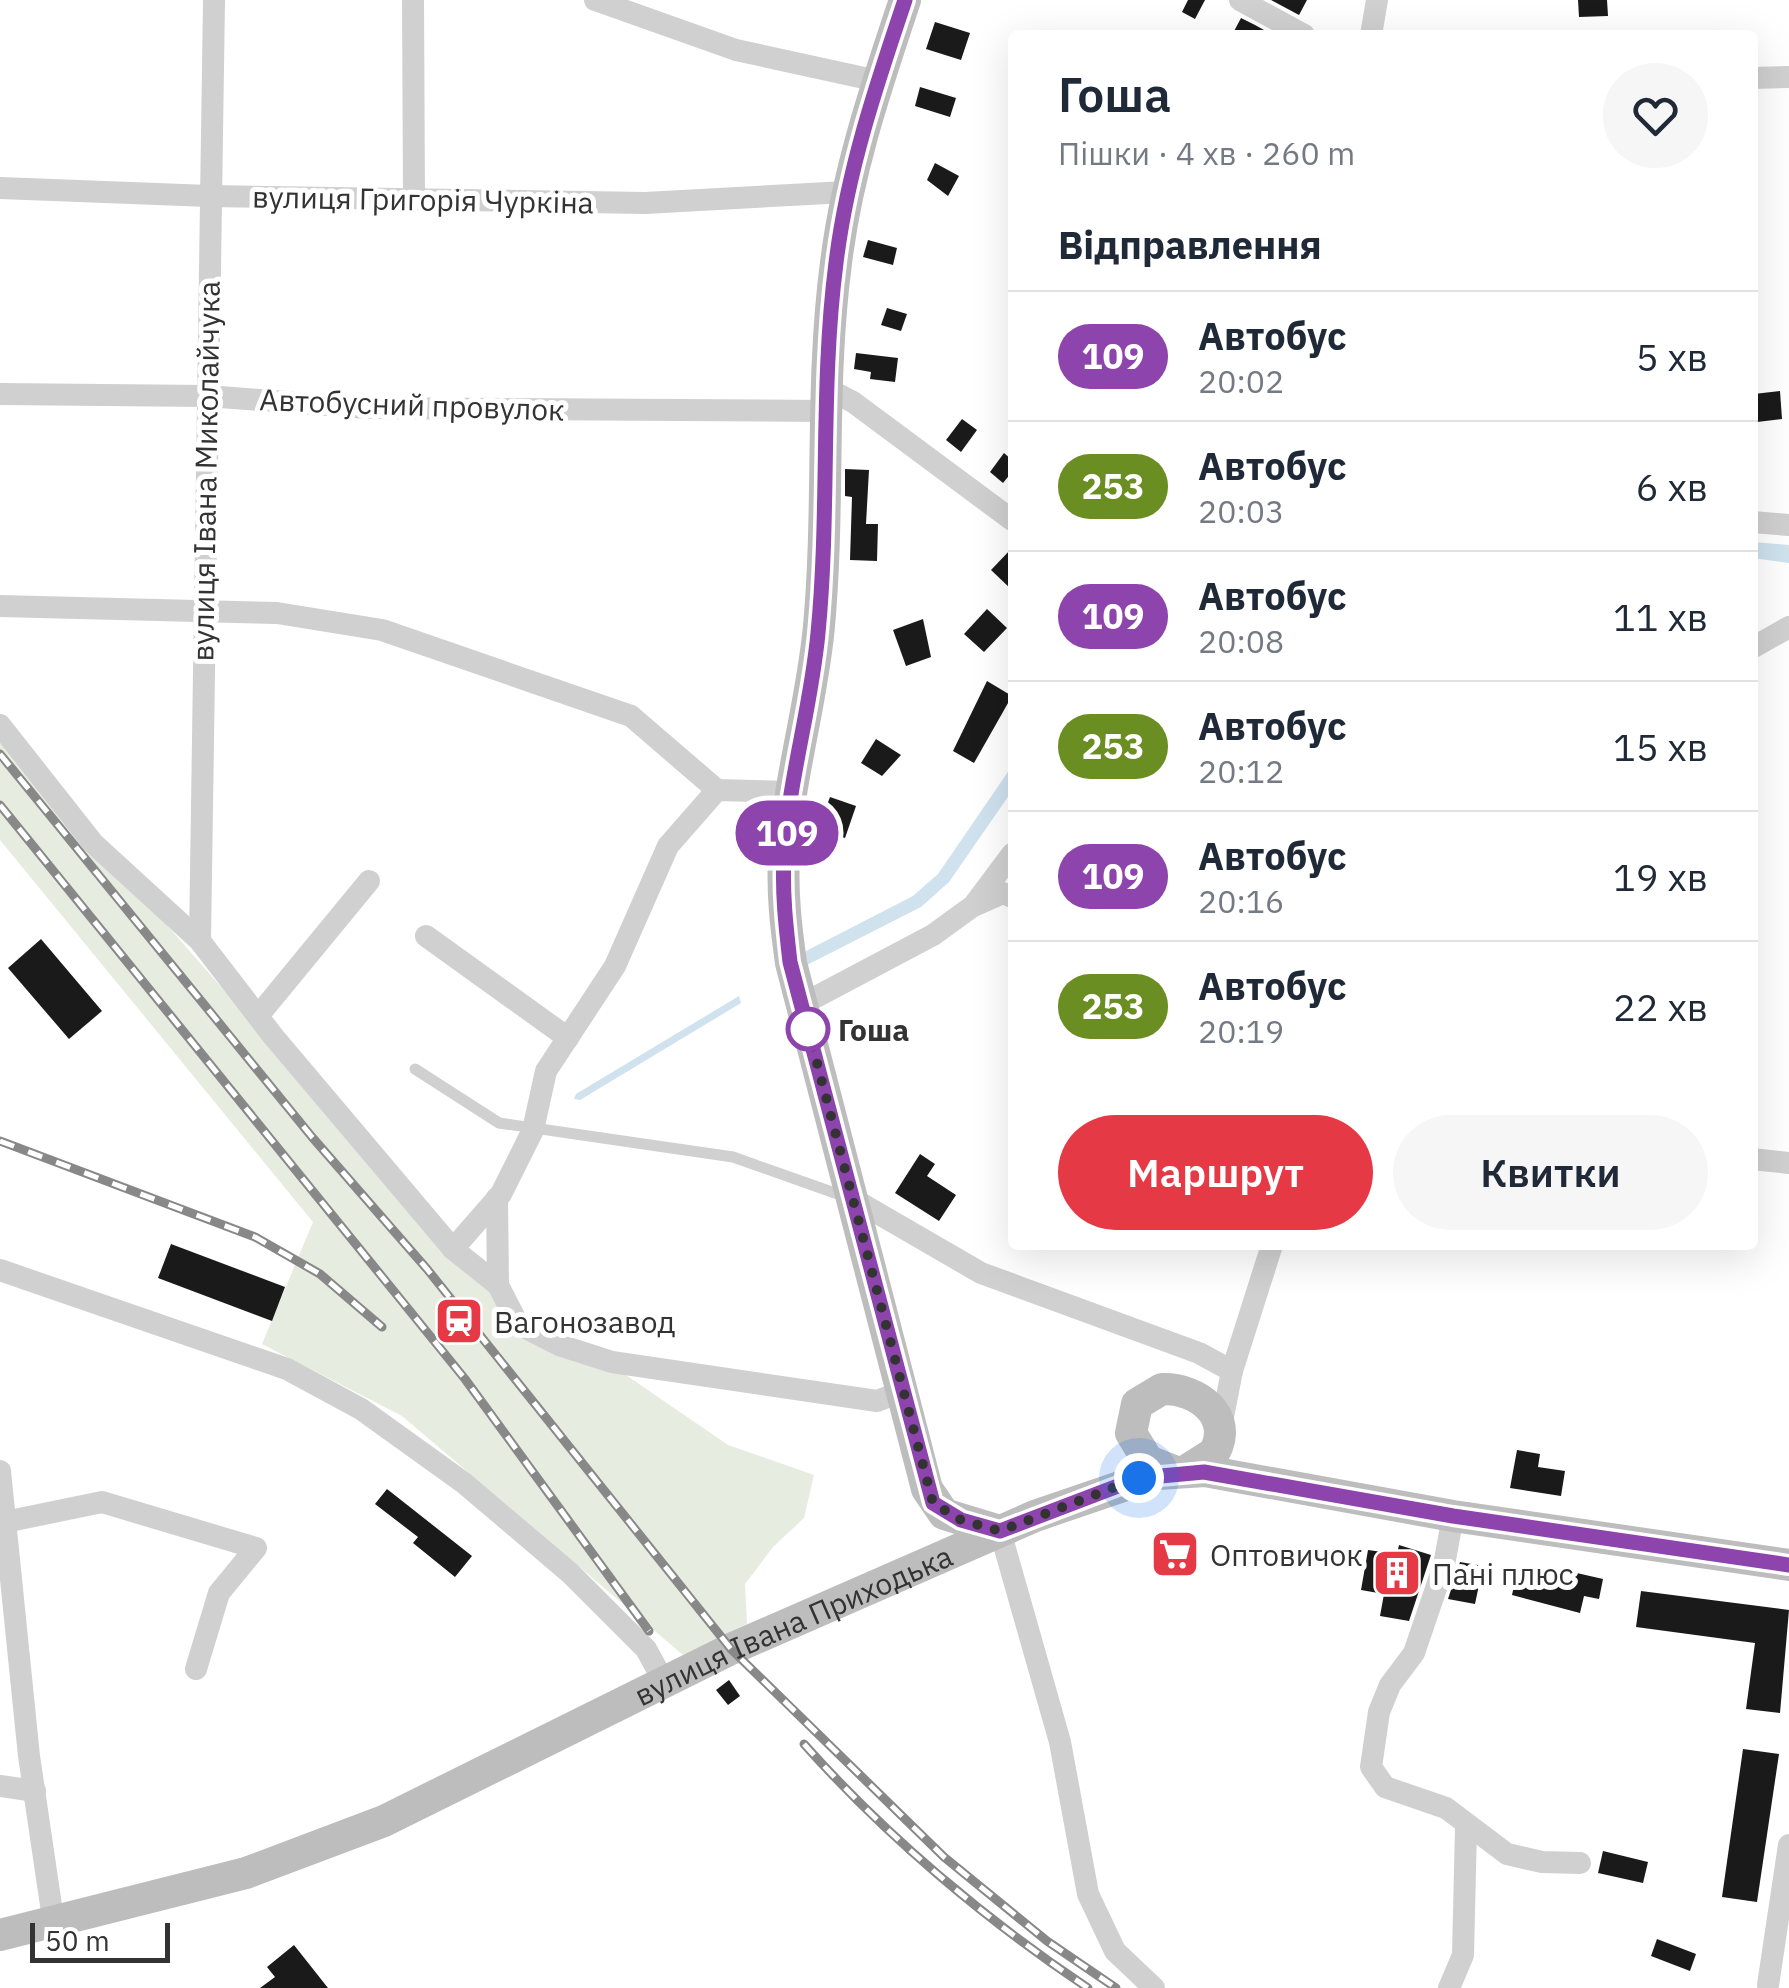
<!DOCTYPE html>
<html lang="uk">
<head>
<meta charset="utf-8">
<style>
  :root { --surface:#fff; --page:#f6f6f7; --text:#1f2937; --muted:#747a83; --line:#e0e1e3; --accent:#e63946 }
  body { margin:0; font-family:"IBM Plex Sans",sans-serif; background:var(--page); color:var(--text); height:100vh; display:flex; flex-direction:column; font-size:38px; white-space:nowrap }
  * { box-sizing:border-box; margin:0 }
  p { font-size:32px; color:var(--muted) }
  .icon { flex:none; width:55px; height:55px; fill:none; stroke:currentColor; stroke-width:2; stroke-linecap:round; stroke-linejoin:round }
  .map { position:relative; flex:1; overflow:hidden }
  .details { position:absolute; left:1008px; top:30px; width:750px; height:1220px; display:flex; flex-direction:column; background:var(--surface); border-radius:10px; box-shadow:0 10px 40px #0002 }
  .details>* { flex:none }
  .badge { padding:0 20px; border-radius:32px; font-size:35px; line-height:65px }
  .scale { position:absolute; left:30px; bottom:25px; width:140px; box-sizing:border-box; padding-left:10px; border:5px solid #333; border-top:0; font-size:28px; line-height:35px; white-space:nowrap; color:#333; -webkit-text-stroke:8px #fff; paint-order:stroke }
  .you { position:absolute; width:50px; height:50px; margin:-25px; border:8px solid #fff; border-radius:50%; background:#1a73e8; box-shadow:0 0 0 15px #1a73e833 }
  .map>.badge { position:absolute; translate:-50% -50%; box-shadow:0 0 0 5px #fff }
  h2 { padding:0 50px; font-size:38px; line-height:90px }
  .round { display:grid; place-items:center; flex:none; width:105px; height:105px; border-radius:52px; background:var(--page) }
  .summary { display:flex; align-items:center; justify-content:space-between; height:170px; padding:0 50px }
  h1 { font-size:48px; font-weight:600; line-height:75px }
  .cta { display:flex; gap:20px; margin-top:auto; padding:20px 50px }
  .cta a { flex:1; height:115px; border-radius:60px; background:var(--accent); color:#fff; font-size:40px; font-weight:600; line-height:115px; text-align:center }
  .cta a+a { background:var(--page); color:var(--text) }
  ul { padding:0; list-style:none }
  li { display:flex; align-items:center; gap:30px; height:130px; padding:0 50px; border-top:2px solid var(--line) }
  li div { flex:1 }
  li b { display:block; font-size:38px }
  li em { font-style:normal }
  li .badge { min-width:110px; font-weight:700; text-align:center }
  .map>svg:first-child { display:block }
  .green { fill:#e6ecdf }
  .water { fill:#cfe2ee }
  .building { fill:#1a1a1a }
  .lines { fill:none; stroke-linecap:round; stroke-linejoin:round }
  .lane { stroke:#d0d0d0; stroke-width:11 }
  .street { stroke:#d0d0d0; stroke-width:22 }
  .secondary { stroke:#bdbdbd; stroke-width:32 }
  .rail-casing { stroke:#888; stroke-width:9 }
  .rail { stroke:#fff; stroke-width:5; stroke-dasharray:15; stroke-linecap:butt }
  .line-casing { stroke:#fff; stroke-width:22 }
  .line { stroke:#8e44ad; stroke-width:15 }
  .walk { stroke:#333; stroke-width:10; stroke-dasharray:0 18 }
  .stop-dot { fill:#fff; stroke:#8e44ad; stroke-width:5 }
  .labels { text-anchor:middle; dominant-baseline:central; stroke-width:10; stroke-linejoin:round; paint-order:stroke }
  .street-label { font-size:30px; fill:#333; stroke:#fff }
  .stop-label { font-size:30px; font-weight:bold; fill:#333; stroke:#fff; text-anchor:start }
  .poi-label { font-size:30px; fill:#333; stroke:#fff; text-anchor:start }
</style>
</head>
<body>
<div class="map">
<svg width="1789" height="1988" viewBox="0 0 1789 1988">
  <rect width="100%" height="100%" fill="#fff"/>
  <path class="green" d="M0,734L478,1281L496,1292L514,1331L623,1373L728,1445L814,1475L804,1518L773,1547L745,1584L747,1624L683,1655L402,1416L262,1344L313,1222L0,840Z"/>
  <g class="water">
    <path d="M1753,542L1789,545V563L1753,558Z"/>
    <path d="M1012,766V791L949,882L921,907L805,966L806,951L913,896L938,874Z"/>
    <path d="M739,996L741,1003L580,1100L574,1099L576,1094Z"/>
  </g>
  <g class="building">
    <path d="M1188,0H1205L1195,19L1182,12Z"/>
    <path d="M1271,0H1307L1299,15Z"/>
    <path d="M1578,0H1607L1608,16L1579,17Z"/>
    <path d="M1241,18L1255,25L1273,35H1232Z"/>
    <path d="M935,22L970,33L961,60L926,49Z"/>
    <path d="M920,87L956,98L950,117L915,106Z"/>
    <path d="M935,163L959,176L948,196L927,180Z"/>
    <path d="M868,240L897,248L893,265L863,257Z"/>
    <path d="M887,308L907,314L901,331L881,325Z"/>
    <path d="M856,353L898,358L895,382L870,379L871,372L854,369Z"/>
    <path d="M1780,391L1782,419L1757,422L1754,394Z"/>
    <path d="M962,419L977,430L961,452L946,440Z"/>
    <path d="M1004,453L1012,460V472L1003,483L990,472Z"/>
    <path d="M845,469L869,470L866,524H878L877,561L850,560L852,497L845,496Z"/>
    <path d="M1012,548V590L991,570Z"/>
    <path d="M987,609L1007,628L984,652L964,634Z"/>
    <path d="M923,619L931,657L906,666L893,630Z"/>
    <path d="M987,681L1012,696L974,763L953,751Z"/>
    <path d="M876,739L901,755L882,776L861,763Z"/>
    <path d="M830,797L856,806L845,838L818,829Z"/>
    <path d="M41,939L102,1011L69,1039L8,968Z"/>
    <path d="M920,1154L935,1164L927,1176L956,1195L939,1221L895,1193Z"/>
    <path d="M171,1244L285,1287L272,1321L158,1278Z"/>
    <path d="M1517,1450L1540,1454L1538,1467L1565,1471L1561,1496L1510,1488Z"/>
    <path d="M387,1489L472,1556L455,1577L413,1543L418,1537L375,1504Z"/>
    <path d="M1162,1543L1189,1544V1565H1161Z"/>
    <path d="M1399,1545L1431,1555L1409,1621L1380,1616L1384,1594L1361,1590L1368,1550L1397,1554Z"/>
    <path d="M1460,1562L1483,1566L1475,1604L1448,1599Z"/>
    <path d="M1568,1571L1603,1579L1599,1599L1584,1596L1580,1613L1512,1595L1517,1572L1565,1581Z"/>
    <path d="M1641,1591L1789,1610L1780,1713L1746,1709L1755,1643L1636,1627Z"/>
    <path d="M729,1680L740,1696L728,1705L716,1690Z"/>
    <path d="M1743,1749L1779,1754L1757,1902L1722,1897Z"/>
    <path d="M1603,1851L1648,1862L1643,1883L1598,1873Z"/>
    <path d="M1657,1939L1696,1954L1690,1971L1651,1956Z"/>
    <path d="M294,1945L328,1988H260L275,1977L267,1967Z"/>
  </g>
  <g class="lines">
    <path class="lane" d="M415,1069L499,1123L733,1157L846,1197"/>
    <g class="street">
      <path d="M413,0L414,197"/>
      <path d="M595,0L736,50L878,81"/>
      <path d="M1240,0L1304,35"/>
      <path d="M1371,35L1377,0"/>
      <path d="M1752,78L1789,77"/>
      <path d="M0,188L209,196L645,203L846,192"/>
      <path d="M826,388L853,402L1012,520"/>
      <path d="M0,394L207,396L367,408L825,411"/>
      <path d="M1752,522L1789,525"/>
      <path d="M0,606L277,613L382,630L631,716L717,790"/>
      <path d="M1752,648L1789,627"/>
      <path d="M0,725L93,843L200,941L273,1036L453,1249"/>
      <path d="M791,792L717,790L668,846L615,966L546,1071L533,1130L501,1194L453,1249L498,1285L518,1324L559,1345L612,1362L877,1401L903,1391"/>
      <path d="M976,905L1003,893L1012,897"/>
      <path d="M426,936L568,1038"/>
      <path d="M200,941L214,0"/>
      <path d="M800,998H814L933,935L973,906L1012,854"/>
      <path d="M258,1016L369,881"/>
      <path d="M1752,1159L1789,1163"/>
      <path d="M497,1198L498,1285"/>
      <path d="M855,1200L981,1273L1199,1353L1232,1371L1272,1245"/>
      <path d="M0,1270L287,1369L361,1409L464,1483L570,1573L646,1649L664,1682"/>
      <path d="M1221,1427L1232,1371"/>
      <path d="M0,1471L29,1756L53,1919"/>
      <path d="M1453,1516L1444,1565L1414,1653L1390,1685L1379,1712L1371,1767L1385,1787L1446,1808L1507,1854L1542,1862L1580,1863"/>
      <path d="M0,1523L102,1502L256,1548L219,1593L196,1669"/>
      <path d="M1000,1531L1060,1742L1088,1894L1115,1951L1154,1988"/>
      <path d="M0,1786L35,1791"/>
      <path d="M1768,1985L1789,1845"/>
      <path d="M1449,1988L1463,1955L1466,1827"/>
    </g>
    <g class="secondary">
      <path d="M905,0C876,87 847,172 836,263C820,383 830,505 819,626C812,704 788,779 784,857C782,893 786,927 791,963L927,1489L944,1514L1000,1531"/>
      <path d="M1176,1472L1148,1461L1131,1433L1137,1404L1162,1389C1197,1388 1235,1416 1214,1453L1184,1472"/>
      <path id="s1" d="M0,1935L246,1873L384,1821L731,1649L1035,1516L1158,1474L1205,1471L1453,1516L1789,1565"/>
    </g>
    <g class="rail-casing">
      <g id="rail">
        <path d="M0,754L312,1137L427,1269L731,1649L944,1857L1047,1941L1116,1988"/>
        <path d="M0,805L465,1379L649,1631"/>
        <path d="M0,1141L255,1237L320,1274L382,1327"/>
        <path d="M804,1744C886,1836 986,1920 1088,1988"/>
      </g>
    </g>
    <use href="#rail" class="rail"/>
  </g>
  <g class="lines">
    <g class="line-casing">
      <path id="line" d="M905,0C876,86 847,172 836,263C820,386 830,510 818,633C811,709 788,781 784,857C782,893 786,927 790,962L933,1503L961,1520L1000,1531L1139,1478L1204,1472L1453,1516L1789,1565"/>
    </g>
    <use href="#line" class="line"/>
    <path class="walk" d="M808,1029L933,1503L961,1520L1000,1531L1139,1478"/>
  </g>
  <defs>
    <g id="station-square" transform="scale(2.5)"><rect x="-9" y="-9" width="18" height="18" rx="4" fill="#e63946" stroke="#fff"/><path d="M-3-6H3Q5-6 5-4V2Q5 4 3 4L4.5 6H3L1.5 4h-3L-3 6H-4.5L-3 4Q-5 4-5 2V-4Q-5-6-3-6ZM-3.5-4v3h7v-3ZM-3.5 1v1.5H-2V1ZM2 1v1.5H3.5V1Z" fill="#fff"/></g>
    <g id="supermarket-square" transform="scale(2.5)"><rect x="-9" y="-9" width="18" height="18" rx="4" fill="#e63946" stroke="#fff"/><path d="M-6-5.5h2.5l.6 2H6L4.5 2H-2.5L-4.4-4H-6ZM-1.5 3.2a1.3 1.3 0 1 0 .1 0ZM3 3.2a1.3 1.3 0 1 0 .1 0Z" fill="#fff"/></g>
    <g id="building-square" transform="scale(2.5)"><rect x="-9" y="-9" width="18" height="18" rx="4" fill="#e63946" stroke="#fff"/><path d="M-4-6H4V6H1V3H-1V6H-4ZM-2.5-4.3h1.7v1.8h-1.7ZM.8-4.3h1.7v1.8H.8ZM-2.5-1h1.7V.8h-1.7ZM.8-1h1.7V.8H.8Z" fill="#fff"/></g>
  </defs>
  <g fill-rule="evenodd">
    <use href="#station-square" x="459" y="1321"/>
    <use href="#supermarket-square" x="1175" y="1554"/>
    <use href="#building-square" x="1397" y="1573"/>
  </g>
  <circle class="stop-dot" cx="808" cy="1029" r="20"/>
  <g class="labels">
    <g class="street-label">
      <text transform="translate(423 199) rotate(1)">вулиця Григорія Чуркіна</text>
      <text transform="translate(412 404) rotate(2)">Автобусний провулок</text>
      <text transform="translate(205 471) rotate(-89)">вулиця Івана Миколайчука</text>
      <text stroke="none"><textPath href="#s1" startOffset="855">вулиця Івана Приходька</textPath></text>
    </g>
    <g class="stop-label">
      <text x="838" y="1029">Гоша</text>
    </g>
    <g class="poi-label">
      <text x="494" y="1321">Вагонозавод</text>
      <text x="1210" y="1554">Оптовичок</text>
      <text x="1432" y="1573">Пані плюс</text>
    </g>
  </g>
</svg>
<div class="scale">50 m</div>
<div class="you" style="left:1139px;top:1478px"></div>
<b class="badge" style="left:787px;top:833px;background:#8e44ad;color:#fff">109</b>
<section class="details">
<div class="summary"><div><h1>Гоша</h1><p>Пішки · 4 хв · 260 m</p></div><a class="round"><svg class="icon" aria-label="heart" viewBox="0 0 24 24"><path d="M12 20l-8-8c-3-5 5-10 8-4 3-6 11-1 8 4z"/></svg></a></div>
<h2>Відправлення</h2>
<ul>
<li><span class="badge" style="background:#8e44ad;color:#fff">109</span><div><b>Автобус</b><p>20:02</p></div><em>5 хв</em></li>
<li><span class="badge" style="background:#6b8e23;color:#fff">253</span><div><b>Автобус</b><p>20:03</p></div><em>6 хв</em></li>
<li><span class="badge" style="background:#8e44ad;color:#fff">109</span><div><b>Автобус</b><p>20:08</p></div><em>11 хв</em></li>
<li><span class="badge" style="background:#6b8e23;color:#fff">253</span><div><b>Автобус</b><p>20:12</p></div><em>15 хв</em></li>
<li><span class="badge" style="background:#8e44ad;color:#fff">109</span><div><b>Автобус</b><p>20:16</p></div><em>19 хв</em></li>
<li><span class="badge" style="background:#6b8e23;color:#fff">253</span><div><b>Автобус</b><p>20:19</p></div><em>22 хв</em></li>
</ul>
<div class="cta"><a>Маршрут</a><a>Квитки</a></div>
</section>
</div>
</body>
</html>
